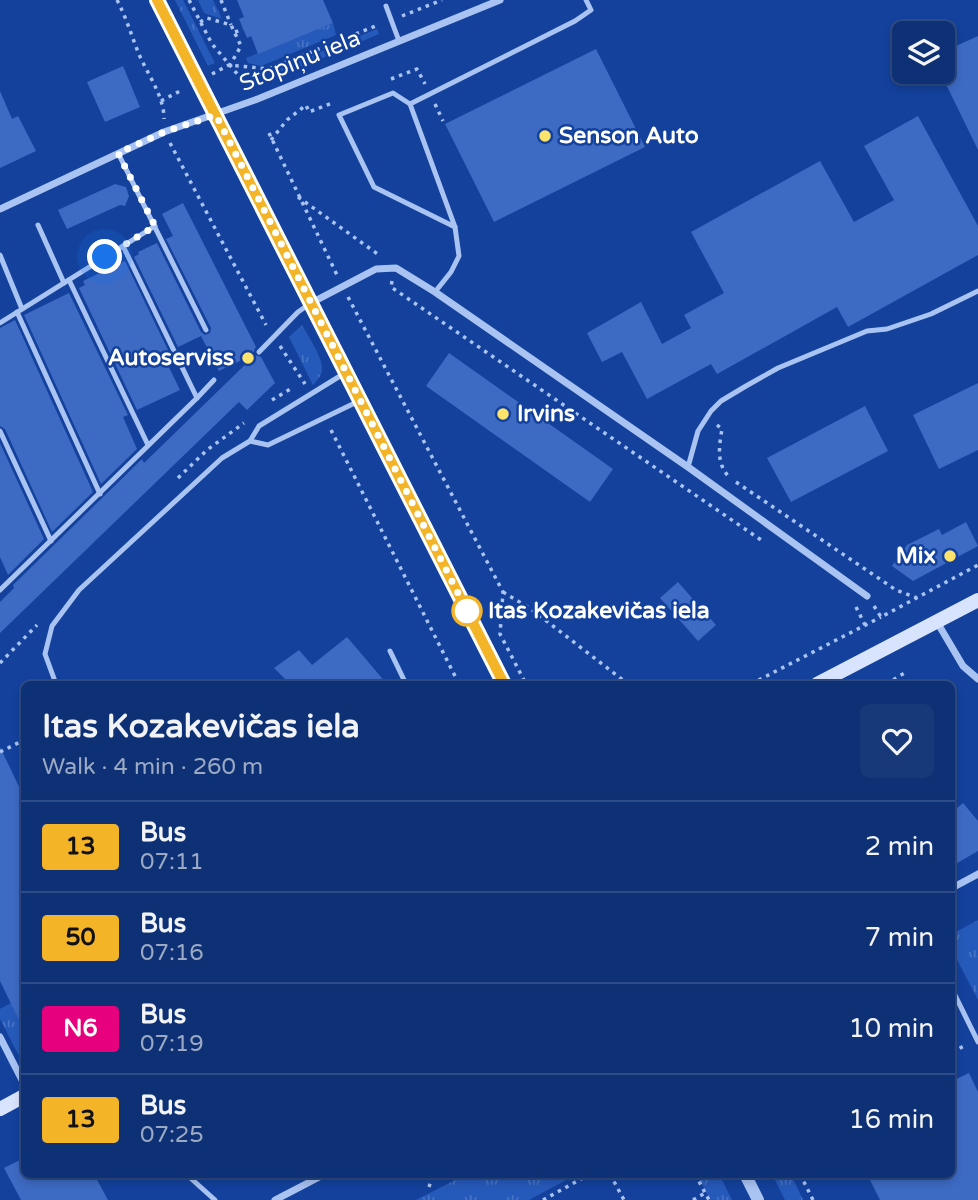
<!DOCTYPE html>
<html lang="en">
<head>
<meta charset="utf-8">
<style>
  :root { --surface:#0e3175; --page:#17397a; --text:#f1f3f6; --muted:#9ba9c5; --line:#2e4c87 }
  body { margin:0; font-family:"Varela Round",sans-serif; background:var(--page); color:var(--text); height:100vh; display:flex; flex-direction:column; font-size:26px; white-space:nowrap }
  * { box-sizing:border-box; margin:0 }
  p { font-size:23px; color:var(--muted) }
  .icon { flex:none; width:38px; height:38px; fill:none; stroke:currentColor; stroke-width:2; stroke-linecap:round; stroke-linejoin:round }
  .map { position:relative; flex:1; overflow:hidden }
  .panel { position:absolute; left:21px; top:681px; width:934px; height:497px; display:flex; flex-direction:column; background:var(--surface); border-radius:10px; box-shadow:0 4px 10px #0003,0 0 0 2px var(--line) }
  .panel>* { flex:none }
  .badge { padding:0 14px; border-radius:5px; font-size:24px; line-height:46px }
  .controls { position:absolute; left:892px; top:21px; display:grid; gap:14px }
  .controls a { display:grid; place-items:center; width:63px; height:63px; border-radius:10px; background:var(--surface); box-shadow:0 4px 10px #0003,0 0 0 2px var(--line); font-size:35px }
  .you { position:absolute; width:35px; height:35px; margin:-18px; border:5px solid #fff; border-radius:50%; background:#1a73e8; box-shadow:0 0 0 10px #1a73e833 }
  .map>.badge { position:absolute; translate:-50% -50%; box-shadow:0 0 0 4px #fff }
  .round { display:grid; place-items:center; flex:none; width:74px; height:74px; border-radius:10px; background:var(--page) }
  .summary { display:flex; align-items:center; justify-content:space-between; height:119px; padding:0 21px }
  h1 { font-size:33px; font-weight:800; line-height:52px }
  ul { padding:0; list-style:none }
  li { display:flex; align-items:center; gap:21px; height:91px; padding:0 21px; border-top:2px solid var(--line) }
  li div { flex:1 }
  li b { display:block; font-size:26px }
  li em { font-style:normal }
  li .badge { min-width:77px; font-weight:700; text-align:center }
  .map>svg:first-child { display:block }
  .grass { fill:url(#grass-tufts) }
  .building { fill:#3d6ac3 }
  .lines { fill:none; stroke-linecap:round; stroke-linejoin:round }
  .path { stroke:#a9c3f3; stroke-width:3.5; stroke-dasharray:3.5 5; stroke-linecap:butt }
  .service { stroke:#a9c3f3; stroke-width:5 }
  .minor { stroke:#a9c3f3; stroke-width:7 }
  .tertiary { stroke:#a9c3f3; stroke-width:12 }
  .secondary { stroke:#d8e4fd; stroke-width:14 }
  .line-casing { stroke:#fff; stroke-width:16 }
  .line { stroke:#f4b427; stroke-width:10 }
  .walk { stroke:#fff; stroke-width:7; stroke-dasharray:0 12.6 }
  .poi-dot { fill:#ffe36b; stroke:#13419c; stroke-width:2.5 }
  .stop-dot { fill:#fff; stroke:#f4b427; stroke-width:3.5 }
  .labels { text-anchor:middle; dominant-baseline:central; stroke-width:5; stroke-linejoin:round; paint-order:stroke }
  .street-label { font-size:23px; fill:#fff; stroke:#13419c }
  .poi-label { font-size:23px; font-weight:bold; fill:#fff; stroke:#13419c; text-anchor:start }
  .stop-label { font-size:23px; font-weight:bold; fill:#fff; stroke:#13419c; text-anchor:start }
</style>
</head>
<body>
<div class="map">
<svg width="978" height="1200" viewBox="0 0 978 1200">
  <defs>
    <pattern id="grass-tufts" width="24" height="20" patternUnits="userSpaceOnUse" patternTransform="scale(1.75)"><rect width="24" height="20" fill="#265aba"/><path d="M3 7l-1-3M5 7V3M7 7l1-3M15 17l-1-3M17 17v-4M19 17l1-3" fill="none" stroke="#4773c4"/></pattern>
  </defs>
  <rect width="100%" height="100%" fill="#13419c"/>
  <g class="grass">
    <path d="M175,0H183L215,63L208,66Z"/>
    <path d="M198,0H213L222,19L204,13Z"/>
    <path d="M333,23L336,35L261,66L248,63L246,58Z"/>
    <path d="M377,29L379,34L275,78L272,72Z"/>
    <path d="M302,325C308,336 323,358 322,369C322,376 317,380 313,385L289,337Z"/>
    <path d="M978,920V1000L952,950V934Z"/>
    <path d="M11,1003L24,1007L23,1056L18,1054L0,1019V1009Z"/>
    <path d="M467,1174H577L529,1200H416Z"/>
    <path d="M697,1174H719L732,1200H710Z"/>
    <path d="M772,1174H791L803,1200H785Z"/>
  </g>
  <g class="building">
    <path d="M237,0H323L333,23L258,54L251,36L247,38L239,19L244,17Z"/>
    <path d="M978,36V150L943,78V52Z"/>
    <path d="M596,49L645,147L494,222L445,124Z"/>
    <path d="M123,66L140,107L105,122L87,82Z"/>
    <path d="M0,91L12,119L18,116L36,151L0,168Z"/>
    <path d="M918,116L978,226V255L848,327L837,307L717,374L711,364L647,399L622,352L602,362L587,333L641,302L662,344L691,328L684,315L724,293L691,232L820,161L854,222L894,200L864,146Z"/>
    <path d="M115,184L126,187L129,196L125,206L120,205L67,229L58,210Z"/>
    <path d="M183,203L256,347L254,350V354L219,371L201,336L178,347L134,257L139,254L138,252L157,243L201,332L205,335L210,333L211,328L166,239L173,236L162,214Z"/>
    <path d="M125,261L169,352L163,355L180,390L137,410L79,288L85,285L83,281Z"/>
    <path d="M69,293L128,415L123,417L137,449L101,484L24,315Z"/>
    <path d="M15,320L93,492L52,532L5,429L0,426V328Z"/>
    <path d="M449,353L613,469L590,502L426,386Z"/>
    <path d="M255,355L261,357L275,383L247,410L239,402L0,633V602L14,588L13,585L142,459L144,463Z"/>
    <path d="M978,383V450L939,469L913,415Z"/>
    <path d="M865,406L888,451L791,502L767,458Z"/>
    <path d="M0,443L44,539L8,575L0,557Z"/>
    <path d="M966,522L978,546L913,581L892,566L907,545L939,529L942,535Z"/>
    <path d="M678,582L716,625L698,641L660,598Z"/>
    <path d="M347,637L387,684H290L274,668L299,650L312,665Z"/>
    <path d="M0,747L24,797V1030L0,981Z"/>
    <path d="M963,803L978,821V851L952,866V812Z"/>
    <path d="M969,1073L978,1092V1200H880L867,1174H952V1081Z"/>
    <path d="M20,1160L24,1169V1174H94L108,1200H21L4,1168Z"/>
  </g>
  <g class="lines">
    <g class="path">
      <path d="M117,0C126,17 131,34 138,52C147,74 164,95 164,119"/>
      <path d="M189,0L212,44L244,82"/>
      <path d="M221,0L231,25"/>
      <path d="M402,16L442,0"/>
      <path d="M200,22L207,18L231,25L241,46L230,65"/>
      <path d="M235,32L243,29"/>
      <path d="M212,74L229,65L269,69L378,25"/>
      <path d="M391,79L417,69L425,84"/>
      <path d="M161,101L180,91"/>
      <path d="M435,104L443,121"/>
      <path d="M269,133L337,275"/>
      <path d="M271,140L287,120L306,105L309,112L332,103"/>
      <path d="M170,143L266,325"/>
      <path d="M298,197L379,255"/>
      <path d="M392,281L391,287L764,542"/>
      <path d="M348,297L503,592L500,634L526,684"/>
      <path d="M280,346L305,384"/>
      <path d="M272,400L292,388"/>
      <path d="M717,425L722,429C719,447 716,464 730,478"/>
      <path d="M331,430L459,684"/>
      <path d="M178,478L207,450L244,423"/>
      <path d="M736,482L896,590L917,598"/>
      <path d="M503,592L531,609L628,684"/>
      <path d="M874,606L881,617L978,565"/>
      <path d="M856,607L865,625"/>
      <path d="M0,663L37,625"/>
      <path d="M751,684L881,617"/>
      <path d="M886,684L908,671"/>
      <path d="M0,752L24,740"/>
      <path d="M952,1052L966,1045"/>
      <path d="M610,1174L624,1200"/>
      <path d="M695,1174L709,1200"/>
      <path d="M800,1174L813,1200"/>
      <path d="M429,1187L433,1174"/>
      <path d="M543,1200L590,1174"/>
      <path d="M693,1200L705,1193"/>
    </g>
    <g class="service">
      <path d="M386,6L399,41"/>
      <path d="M410,104L393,93L339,115L374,187L455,227"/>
      <path d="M118,153L206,330"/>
      <path d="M38,225L64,283"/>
      <path d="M0,255L22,309"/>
      <path d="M69,280L148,445"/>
      <path d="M435,292L451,272L459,256L455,227L410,104L575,21L591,10L586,0"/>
      <path d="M17,312L100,494"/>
      <path d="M0,323L155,226"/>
      <path d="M259,352L298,312L311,303"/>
      <path d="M197,398L214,380"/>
      <path d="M0,431L51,541"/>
      <path d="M250,441L268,445L359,401"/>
      <path d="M688,467L698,431L711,411L721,401L746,386L778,368L867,331L887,329L931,314L978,291"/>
      <path d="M0,590L197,398L123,246"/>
      <path d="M390,651L406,684"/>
      <path d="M56,684L45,654L52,626L79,590L222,458L250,441L259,426L345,373"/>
      <path d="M952,989L978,1042"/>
      <path d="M186,1174L215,1200"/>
    </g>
    <g class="minor">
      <path d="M0,209L164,132L255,100L500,0"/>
      <path d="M311,303L376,269L396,268L435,292L688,467L867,596"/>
      <path d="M937,622L963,666L978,679"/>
      <path d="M952,888L978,874"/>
      <path d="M0,1037L24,1084"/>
      <path d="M275,1200L325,1174"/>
    </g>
    <g class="tertiary">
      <path d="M157,0L504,684"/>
      <path d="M745,1174L758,1200"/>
    </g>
    <g class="secondary">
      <path d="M817,684L978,600"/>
      <path d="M0,1109L24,1096"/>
    </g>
  </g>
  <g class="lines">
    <g class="line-casing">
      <path id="line" d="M157,0L504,684"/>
    </g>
    <use href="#line" class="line"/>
    <path class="walk" d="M105,257L155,226L118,153L164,132L216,115L470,617L467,611"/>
  </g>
  <g class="poi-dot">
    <circle cx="545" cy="136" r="7"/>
    <circle cx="248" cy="358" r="7"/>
    <circle cx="503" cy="414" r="7"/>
    <circle cx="950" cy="556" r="7"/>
  </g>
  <circle class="stop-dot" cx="467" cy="611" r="14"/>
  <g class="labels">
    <g class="street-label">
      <text transform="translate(300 61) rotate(-22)">Stopiņu iela</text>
    </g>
    <g class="poi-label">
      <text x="559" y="136">Senson Auto</text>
      <text x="234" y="358" text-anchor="end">Autoserviss</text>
      <text x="517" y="414">Irvins</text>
      <text x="936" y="556" text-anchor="end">Mix</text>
    </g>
    <g class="stop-label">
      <text x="488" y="611">Itas Kozakevičas iela</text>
    </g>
  </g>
</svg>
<div class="controls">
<a><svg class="icon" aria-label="layers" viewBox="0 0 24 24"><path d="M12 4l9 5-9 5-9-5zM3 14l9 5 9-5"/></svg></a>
</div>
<div class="you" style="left:105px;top:257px"></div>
<section class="panel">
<div class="summary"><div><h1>Itas Kozakevičas iela</h1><p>Walk · 4 min · 260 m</p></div><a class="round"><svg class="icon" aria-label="heart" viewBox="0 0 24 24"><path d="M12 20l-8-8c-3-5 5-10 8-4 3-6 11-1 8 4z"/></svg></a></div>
<ul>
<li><span class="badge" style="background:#f4b427;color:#111">13</span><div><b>Bus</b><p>07:11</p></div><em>2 min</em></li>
<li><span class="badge" style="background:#f4b427;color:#111">50</span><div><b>Bus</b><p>07:16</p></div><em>7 min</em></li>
<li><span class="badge" style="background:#e6007e;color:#fff">N6</span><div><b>Bus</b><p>07:19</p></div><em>10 min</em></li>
<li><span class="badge" style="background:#f4b427;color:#111">13</span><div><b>Bus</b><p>07:25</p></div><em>16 min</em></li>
</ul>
</section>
</div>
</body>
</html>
